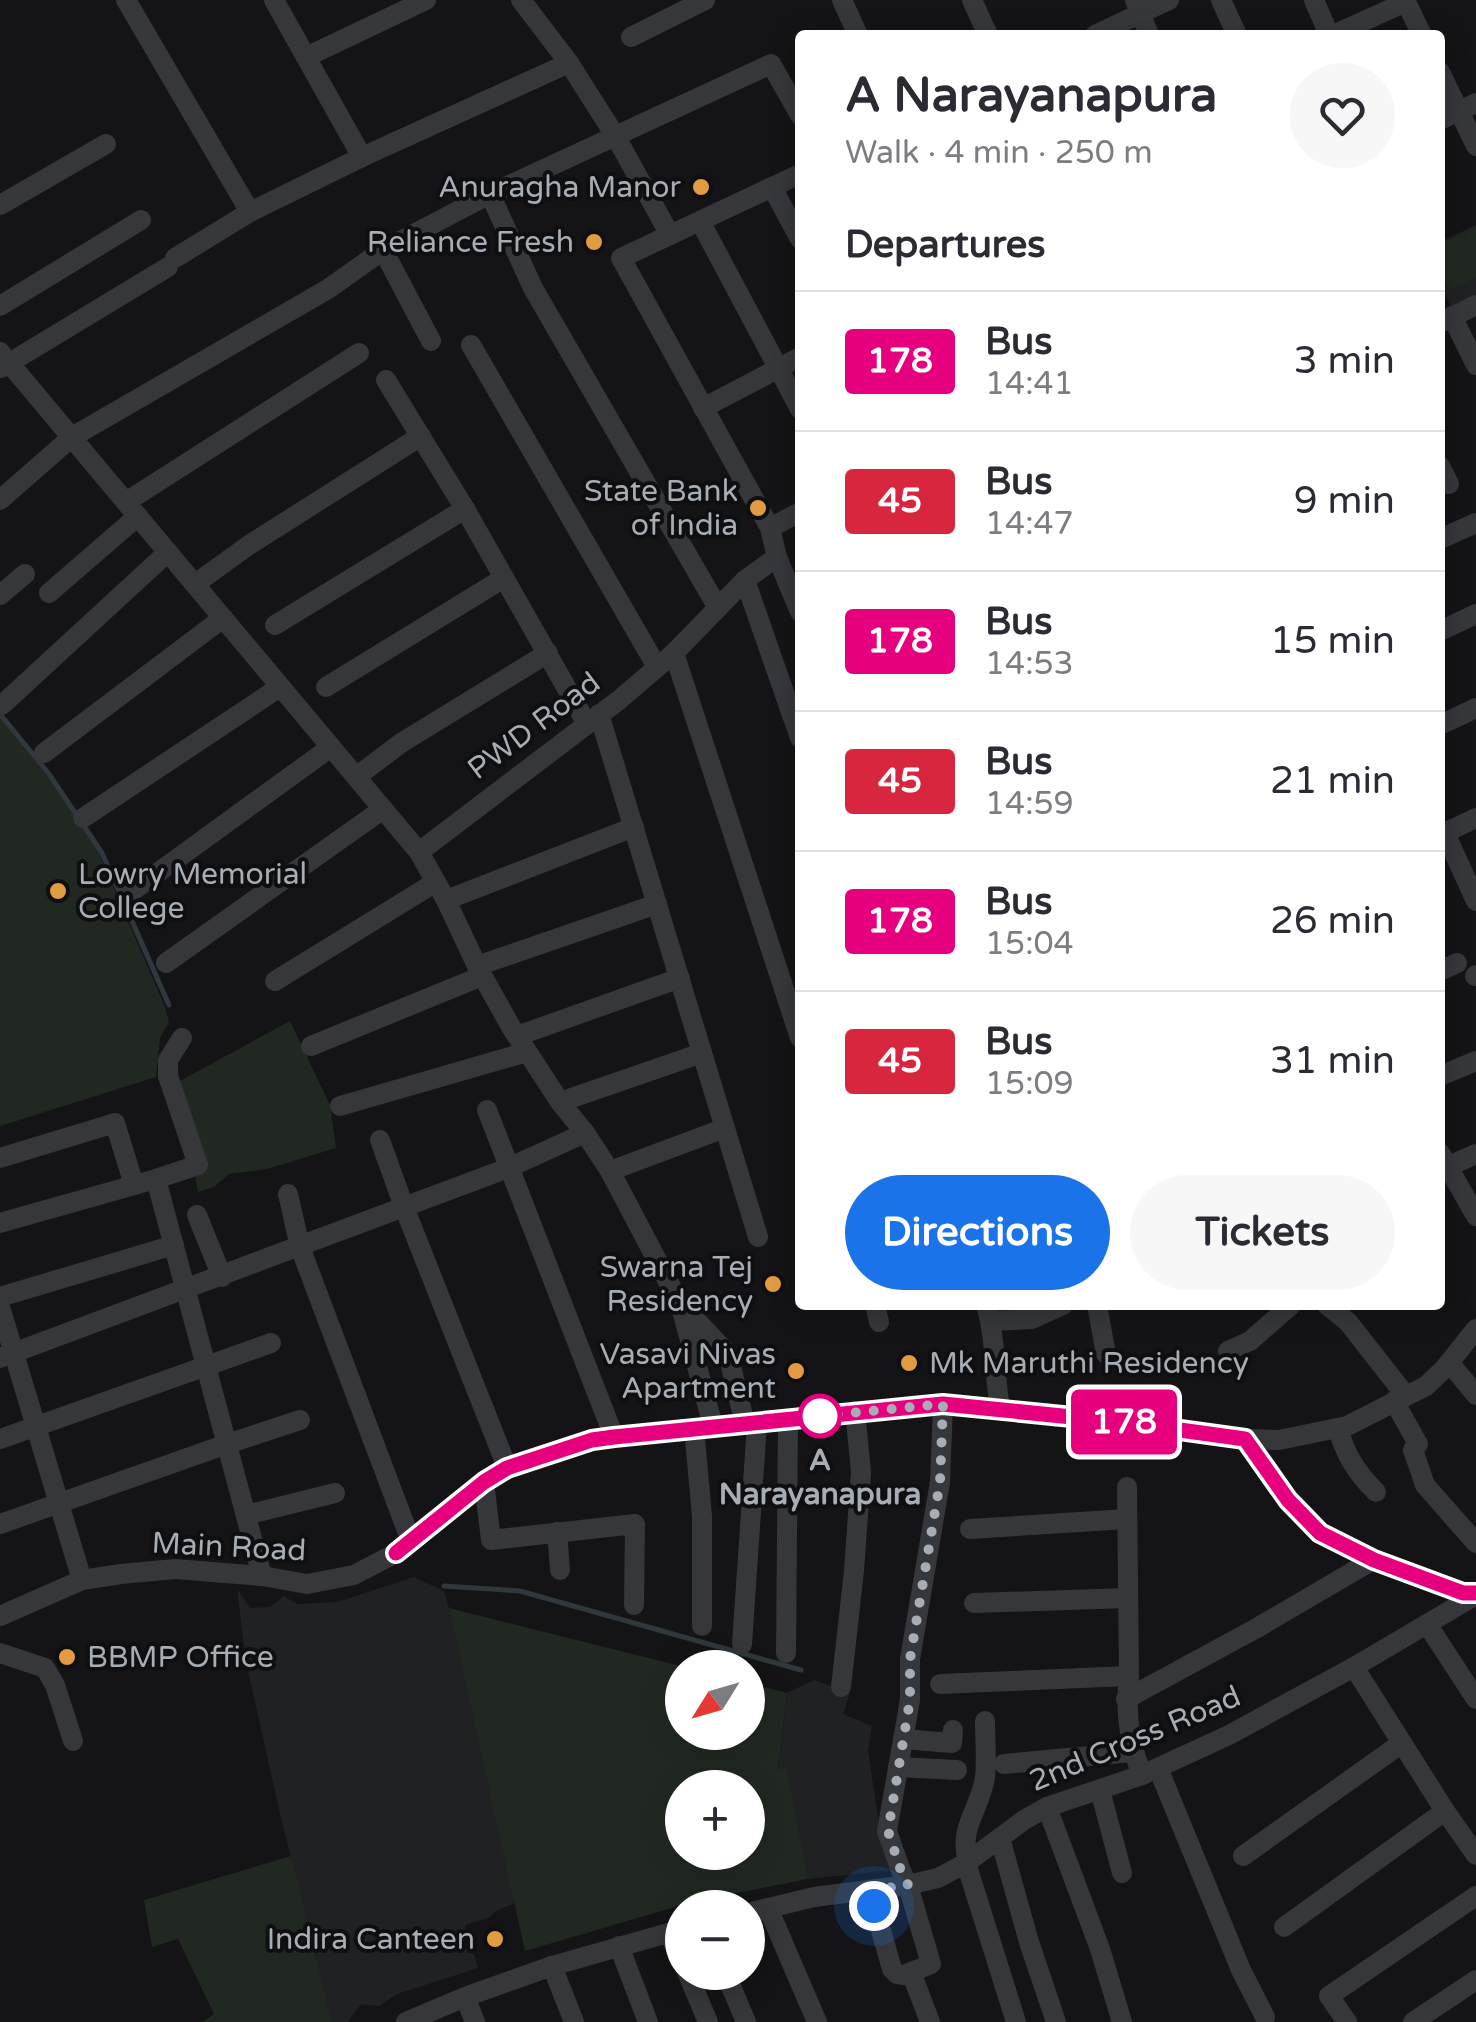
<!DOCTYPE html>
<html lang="en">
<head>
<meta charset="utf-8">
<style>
  :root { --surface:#fff; --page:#f7f7f7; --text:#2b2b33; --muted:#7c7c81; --line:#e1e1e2; --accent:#1a73e8 }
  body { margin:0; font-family:"Varela Round",sans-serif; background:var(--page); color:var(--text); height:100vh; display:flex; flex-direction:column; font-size:38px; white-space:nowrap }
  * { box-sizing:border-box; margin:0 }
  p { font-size:32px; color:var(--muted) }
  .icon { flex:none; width:55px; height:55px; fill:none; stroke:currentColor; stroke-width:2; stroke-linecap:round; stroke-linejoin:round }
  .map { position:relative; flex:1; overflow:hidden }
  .details { position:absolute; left:795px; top:30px; width:650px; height:1280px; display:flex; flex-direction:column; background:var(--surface); border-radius:10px; box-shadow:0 5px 25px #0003 }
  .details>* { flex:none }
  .badge { padding:0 20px; border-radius:8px; font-size:35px; line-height:65px }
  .needle { width:65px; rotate:233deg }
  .buttons { position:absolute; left:665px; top:1650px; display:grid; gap:20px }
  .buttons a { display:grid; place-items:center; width:100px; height:100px; border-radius:50%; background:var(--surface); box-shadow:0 5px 25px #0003; font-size:50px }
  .you { position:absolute; width:50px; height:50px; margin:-25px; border:8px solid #fff; border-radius:50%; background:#1a73e8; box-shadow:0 0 0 15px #1a73e833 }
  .map>.badge { position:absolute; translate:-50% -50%; box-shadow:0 0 0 5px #fff }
  h2 { padding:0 50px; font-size:38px; line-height:90px }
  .round { display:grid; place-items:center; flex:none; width:105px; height:105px; border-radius:52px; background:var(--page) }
  .overview { display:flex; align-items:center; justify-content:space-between; height:170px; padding:0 50px }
  h1 { font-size:48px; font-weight:800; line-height:75px }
  .button { display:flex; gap:20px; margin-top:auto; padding:20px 50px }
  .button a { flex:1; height:115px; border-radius:60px; background:var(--accent); color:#fff; font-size:40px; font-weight:800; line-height:115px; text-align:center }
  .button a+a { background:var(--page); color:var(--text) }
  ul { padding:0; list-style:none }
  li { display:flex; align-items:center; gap:30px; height:140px; padding:0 50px; border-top:2px solid var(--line) }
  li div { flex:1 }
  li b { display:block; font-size:38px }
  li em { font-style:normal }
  li .badge { min-width:110px; font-weight:700; text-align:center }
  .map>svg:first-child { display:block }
  .built { fill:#202123 }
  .green { fill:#212821; fill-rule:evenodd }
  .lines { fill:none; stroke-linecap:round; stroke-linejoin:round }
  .stream { stroke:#2f383d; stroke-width:5 }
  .minor { stroke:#36373a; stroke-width:20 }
  .line-casing { stroke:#fff; stroke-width:22 }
  .line { stroke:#e6007e; stroke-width:15 }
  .walk { stroke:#a7adb5; stroke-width:10; stroke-dasharray:0 18 }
  .poi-dot { fill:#e19b41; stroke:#0f0f11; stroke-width:4 }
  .stop-dot { fill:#fff; stroke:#e6007e; stroke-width:5 }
  .labels { text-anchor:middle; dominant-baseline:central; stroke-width:8; stroke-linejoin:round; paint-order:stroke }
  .poi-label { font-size:30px; fill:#a7adb5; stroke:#0f0f11; text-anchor:end }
  .street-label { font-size:30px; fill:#a7adb5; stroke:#0f0f11 }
  .stop-label { font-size:30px; font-weight:bold; fill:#a7adb5; stroke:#0f0f11 }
</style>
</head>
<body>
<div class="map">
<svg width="1476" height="2022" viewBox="0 0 1476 2022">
  <rect width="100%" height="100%" fill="#141416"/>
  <g class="built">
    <path d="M1476,225V301L1453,311L1440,283V242Z"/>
    <path d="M414,1577L444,1591L449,1608L515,1903L496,1911L488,1918L465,1925L478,1968L397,1994L379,2006L361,2004L348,2022H332L280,1814L246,1662L237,1589L250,1608L270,1607L284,1596L297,1604L337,1602Z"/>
    <path d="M814,1680L850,1693L843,1714L872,1726L868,1751L881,1837L893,1870L808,1879L787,1769L778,1770L787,1693Z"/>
  </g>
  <g class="green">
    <path d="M1476,227V277L1450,290L1440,269V244Z"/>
    <path d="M0,717L48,777L97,849L165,1007L169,1022L160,1038L156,1077L0,1126Z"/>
    <path d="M290,1021L330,1105L336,1148L267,1169L229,1174L214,1187L198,1192L178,1082Z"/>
    <path d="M449,1608L685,1667L682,1668V1732H748V1683L787,1693L778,1769L787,1768L808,1879L692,1902L525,1951ZM682,1788H748V1852H682Z"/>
    <path d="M291,1856L332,2022H202L214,2014L178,1939L152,1947L144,1900Z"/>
  </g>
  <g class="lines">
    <g class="stream">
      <path d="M0,714L49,774L102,853L169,1005"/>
      <path d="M444,1586L520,1591L801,1670"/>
    </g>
    <g class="minor">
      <path d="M126,0L250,212"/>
      <path d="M274,0L362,157"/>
      <path d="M521,0L569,63L616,137L670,235"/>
      <path d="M842,0L858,35"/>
      <path d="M972,0L988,35"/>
      <path d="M1135,0L1149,35"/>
      <path d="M1221,0L1237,35"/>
      <path d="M1314,0L1329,35"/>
      <path d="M1405,0L1422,35"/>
      <path d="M1095,35L1169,0"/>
      <path d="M1333,35L1406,2"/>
      <path d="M631,37L705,0"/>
      <path d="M306,57L426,0"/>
      <path d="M1440,72L1476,146"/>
      <path d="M1440,120L1476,103"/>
      <path d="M772,187L800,239"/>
      <path d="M490,194L533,288L718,608"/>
      <path d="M0,205L106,144"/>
      <path d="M700,221L800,409"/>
      <path d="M383,250L431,341"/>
      <path d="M175,258L250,212L362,157L569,63"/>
      <path d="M0,306L141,220"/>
      <path d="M1452,316L1476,365"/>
      <path d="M1442,322L1476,305"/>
      <path d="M471,345L657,667"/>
      <path d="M0,352L419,852"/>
      <path d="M1,368L168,267"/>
      <path d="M386,380L465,509L587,724"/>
      <path d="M703,408L800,357"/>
      <path d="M1440,466L1449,484"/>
      <path d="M0,500L72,437L328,289L383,250L490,194L771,64L800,115"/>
      <path d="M126,502L359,353"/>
      <path d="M770,528L800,512"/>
      <path d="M1440,539L1476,523"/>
      <path d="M777,557L800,612"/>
      <path d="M745,580L800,738"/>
      <path d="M195,584L249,545L421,436"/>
      <path d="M49,593L138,516"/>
      <path d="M0,595L25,574"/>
      <path d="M275,625L465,509"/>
      <path d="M1440,631L1476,614"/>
      <path d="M674,653L800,1038"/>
      <path d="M326,687L504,578"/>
      <path d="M2,705L168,552"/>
      <path d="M599,714L758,1237"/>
      <path d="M1440,725L1476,708"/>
      <path d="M44,753L223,618"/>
      <path d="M356,777L401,743L548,653"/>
      <path d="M83,818L280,687"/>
      <path d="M1445,833L1476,901"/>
      <path d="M1440,835L1476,818"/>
      <path d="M127,895L331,747"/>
      <path d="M446,900L634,827"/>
      <path d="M166,963L383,809"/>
      <path d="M477,966L657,904"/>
      <path d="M1440,971L1457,963"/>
      <path d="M1475,976L1476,975"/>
      <path d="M275,981L436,882"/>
      <path d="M517,1036L680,978"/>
      <path d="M311,1046L482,976"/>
      <path d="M1440,1076L1476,1061"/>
      <path d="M560,1102L702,1053"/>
      <path d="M340,1106L527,1052"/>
      <path d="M487,1110L614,1437"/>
      <path d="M380,1140L404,1207L507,1467"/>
      <path d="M1440,1153L1476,1216"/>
      <path d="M0,1158L115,1123L134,1185"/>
      <path d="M1440,1170L1476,1154"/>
      <path d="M610,1171L725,1128"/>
      <path d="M156,1179L262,1576"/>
      <path d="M288,1194L300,1247L411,1541"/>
      <path d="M197,1215L222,1277"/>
      <path d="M0,1223L156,1179L198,1165L168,1076V1060L182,1038"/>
      <path d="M0,1297L174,1245"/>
      <path d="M875,1305L879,1322"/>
      <path d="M986,1305C996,1338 994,1374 1000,1408"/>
      <path d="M1097,1305L1106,1354"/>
      <path d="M1327,1305L1348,1322L1406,1396"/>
      <path d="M0,1307L82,1580"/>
      <path d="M681,1307L713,1426"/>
      <path d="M991,1321L1032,1319L1063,1305"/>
      <path d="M1228,1351L1250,1341L1291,1305"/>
      <path d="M0,1358L508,1168L585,1133"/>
      <path d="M1453,1367L1476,1395"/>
      <path d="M1394,1401L1418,1444L1413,1450L1425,1485L1476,1543"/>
      <path d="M745,1424L728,1354L679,1302L610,1171L585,1133L560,1102L511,1027L477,966L446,900L419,852L619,700L674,653L745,580L777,557L770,528L621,258L800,174"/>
      <path d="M694,1428L702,1516V1626"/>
      <path d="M1338,1428C1345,1455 1357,1473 1376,1492"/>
      <path d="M0,1439L271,1343"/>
      <path d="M1245,1439L1279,1440L1347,1426L1426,1386L1444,1369L1476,1329"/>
      <path d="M484,1482L491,1540L635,1524L634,1605"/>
      <path d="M1127,1487L1129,1676C1125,1710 1129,1743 1142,1775"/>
      <path d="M246,1515L335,1493"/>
      <path d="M0,1524L227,1444L300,1420"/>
      <path d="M970,1529L1127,1519"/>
      <path d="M557,1532L560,1570"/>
      <path d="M974,1603L1128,1598"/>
      <path d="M0,1616L82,1580L121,1574L175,1569L262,1576L307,1584L354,1575L396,1553L484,1482L507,1467L592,1440L614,1437L943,1404L1122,1422L1245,1439L1288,1500L1319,1533L1373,1560L1463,1593H1476"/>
      <path d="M1427,1624L1476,1699"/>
      <path d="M742,1644L757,1424"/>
      <path d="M0,1653L45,1668L55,1685L73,1741"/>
      <path d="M786,1653L788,1419"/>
      <path d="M1354,1667L1445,1811L1476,1855"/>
      <path d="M940,1684L1129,1676"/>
      <path d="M841,1687L854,1571L861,1472L855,1411"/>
      <path d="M1126,1699L1255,1629L1373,1560"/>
      <path d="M903,1739L952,1743L953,1730"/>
      <path d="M1004,1764L1133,1752"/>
      <path d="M898,1767L957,1770"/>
      <path d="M1158,1768L1241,1970L1265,2017"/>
      <path d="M1100,1790L1122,1873"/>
      <path d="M1047,1807L1100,1949L1122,2022"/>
      <path d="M1000,1838L1029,1942L1056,2022"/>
      <path d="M1243,1856L1402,1743"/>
      <path d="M968,1861C958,1827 981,1808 985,1777C987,1759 985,1739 985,1721"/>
      <path d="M966,1863L1016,2022"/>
      <path d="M867,1891L874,1906L892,1969L897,1974L904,1975L931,1964L908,1885L901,1871L887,1831L910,1700V1659L940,1482L943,1404"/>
      <path d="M768,1908L817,2022"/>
      <path d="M748,1913L814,1897L908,1885L938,1878L966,1863L1024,1820L1047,1807L1142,1775L1229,1735L1354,1667L1476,1595"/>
      <path d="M1284,1927L1445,1811"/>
      <path d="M669,1933L682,1963"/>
      <path d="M619,1946L648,2022"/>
      <path d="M552,1966L574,2022"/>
      <path d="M687,1972L708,2022"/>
      <path d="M725,1972L746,2022"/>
      <path d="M911,1972L930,2022"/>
      <path d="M465,1997L475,2022"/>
      <path d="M406,2022L465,1997L552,1966L682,1929"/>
      <path d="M1347,2022L1329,1996L1476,1896"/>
      <path d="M1413,2022L1476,1980"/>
    </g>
  </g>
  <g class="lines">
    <g class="line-casing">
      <path id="line" d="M396,1553L484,1482L507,1468L592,1440L614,1437L943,1404L1122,1422L1245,1439L1288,1500L1320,1533L1374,1560L1463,1593H1476"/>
    </g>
    <use href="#line" class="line"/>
    <path class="walk" d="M820,1416L943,1404L940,1482L910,1659V1700L888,1831L901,1871L908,1885L867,1891L874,1906"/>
  </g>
  <g class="poi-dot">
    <circle cx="701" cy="187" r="10"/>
    <circle cx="594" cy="242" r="10"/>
    <circle cx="758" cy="508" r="10"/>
    <circle cx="58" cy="891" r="10"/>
    <circle cx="773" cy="1284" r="10"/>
    <circle cx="909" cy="1363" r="10"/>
    <circle cx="796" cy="1371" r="10"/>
    <circle cx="67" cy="1657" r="10"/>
    <circle cx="495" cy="1939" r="10"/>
  </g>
  <circle class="stop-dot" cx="820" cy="1416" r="20"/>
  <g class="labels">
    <g class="poi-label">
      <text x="681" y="187">Anuragha Manor</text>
      <text x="574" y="242">Reliance Fresh</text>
      <text x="738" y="491">State Bank<tspan x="738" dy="34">of India</tspan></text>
      <text x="78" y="874" text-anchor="start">Lowry Memorial<tspan x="78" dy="34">College</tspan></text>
      <text x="753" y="1267">Swarna Tej<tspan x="753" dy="34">Residency</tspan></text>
      <text x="776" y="1354">Vasavi Nivas<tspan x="776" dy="34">Apartment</tspan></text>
      <text x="929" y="1363" text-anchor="start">Mk Maruthi Residency</text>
      <text x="87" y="1657" text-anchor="start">BBMP Office</text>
      <text x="475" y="1939">Indira Canteen</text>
    </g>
    <g class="street-label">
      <text transform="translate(534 726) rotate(-37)">PWD Road</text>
      <text transform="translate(229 1547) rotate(3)">Main Road</text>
      <text transform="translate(1135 1739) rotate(-23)">2nd Cross Road</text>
    </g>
    <g class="stop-label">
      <text x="820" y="1460">A<tspan x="820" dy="34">Narayanapura</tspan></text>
    </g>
  </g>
</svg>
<div class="buttons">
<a><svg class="needle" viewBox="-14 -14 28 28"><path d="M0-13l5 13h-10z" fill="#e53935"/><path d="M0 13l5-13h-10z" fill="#7c7c81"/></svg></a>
<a>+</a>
<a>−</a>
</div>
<div class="you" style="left:874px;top:1906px"></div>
<b class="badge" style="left:1124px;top:1422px;background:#e6007e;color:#fff">178</b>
<section class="details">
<div class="overview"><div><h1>A Narayanapura</h1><p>Walk · 4 min · 250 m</p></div><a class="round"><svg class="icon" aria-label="heart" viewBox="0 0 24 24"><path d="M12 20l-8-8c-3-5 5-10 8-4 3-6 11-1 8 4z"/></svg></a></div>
<h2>Departures</h2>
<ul>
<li><span class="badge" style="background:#e6007e;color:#fff">178</span><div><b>Bus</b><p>14:41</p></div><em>3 min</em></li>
<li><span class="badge" style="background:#d7263d;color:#fff">45</span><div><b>Bus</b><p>14:47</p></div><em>9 min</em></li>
<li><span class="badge" style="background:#e6007e;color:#fff">178</span><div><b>Bus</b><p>14:53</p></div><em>15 min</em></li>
<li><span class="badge" style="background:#d7263d;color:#fff">45</span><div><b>Bus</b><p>14:59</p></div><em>21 min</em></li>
<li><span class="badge" style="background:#e6007e;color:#fff">178</span><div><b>Bus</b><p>15:04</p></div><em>26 min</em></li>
<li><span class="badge" style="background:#d7263d;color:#fff">45</span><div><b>Bus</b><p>15:09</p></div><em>31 min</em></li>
</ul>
<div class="button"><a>Directions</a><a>Tickets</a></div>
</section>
</div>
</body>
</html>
